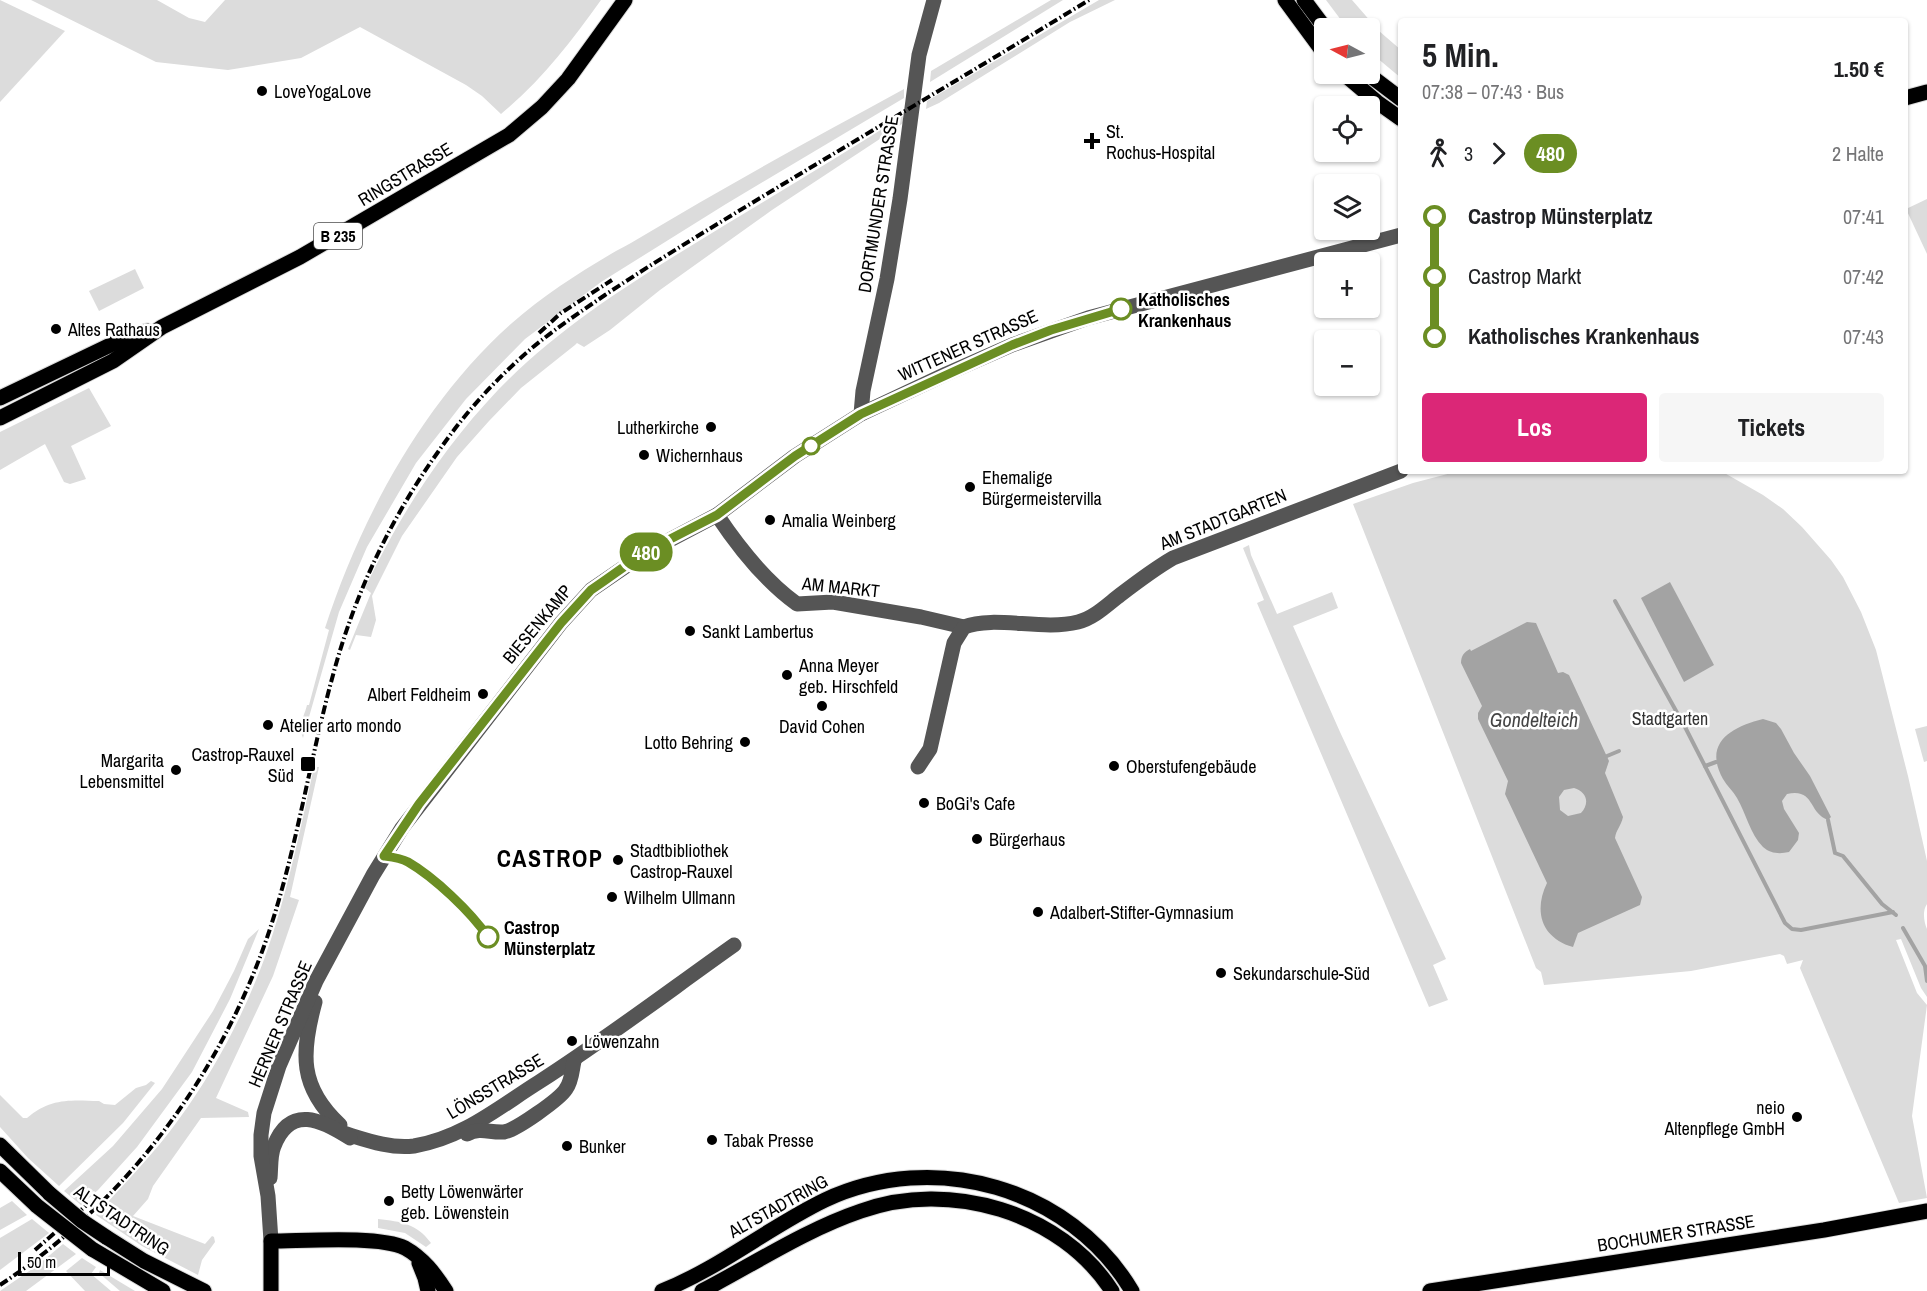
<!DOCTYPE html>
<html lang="de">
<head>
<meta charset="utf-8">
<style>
  :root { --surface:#fff; --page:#f6f6f6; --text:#202124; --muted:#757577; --accent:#db2777 }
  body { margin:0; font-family:"Archivo Narrow",sans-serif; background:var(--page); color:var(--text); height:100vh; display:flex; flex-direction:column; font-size:22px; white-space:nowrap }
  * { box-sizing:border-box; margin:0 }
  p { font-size:20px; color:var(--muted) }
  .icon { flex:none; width:33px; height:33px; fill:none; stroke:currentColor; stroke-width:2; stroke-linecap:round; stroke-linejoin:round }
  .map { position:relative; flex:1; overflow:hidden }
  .sheet { position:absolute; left:1398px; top:18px; width:510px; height:456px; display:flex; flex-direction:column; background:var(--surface); border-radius:6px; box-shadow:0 2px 4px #0004 }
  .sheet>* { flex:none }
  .badge { padding:0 12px; border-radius:20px; font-size:21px; line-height:39px }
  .needle { width:39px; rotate:277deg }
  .tools { position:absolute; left:1314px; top:18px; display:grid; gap:12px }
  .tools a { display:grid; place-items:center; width:66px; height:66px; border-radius:6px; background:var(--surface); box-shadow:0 2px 4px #0004; font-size:30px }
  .scale { position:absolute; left:18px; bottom:15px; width:92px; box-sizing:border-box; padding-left:6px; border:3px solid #000; border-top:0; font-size:16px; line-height:21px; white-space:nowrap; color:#000; -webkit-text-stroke:4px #fff; paint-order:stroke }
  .map>.badge { position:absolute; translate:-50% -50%; box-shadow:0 0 0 3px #fff }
  .legs { display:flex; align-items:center; gap:9px; height:66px; padding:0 24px; font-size:20px }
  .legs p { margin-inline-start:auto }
  .summary { display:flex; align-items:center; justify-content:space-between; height:102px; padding:0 24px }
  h1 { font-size:33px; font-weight:700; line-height:45px }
  .button { display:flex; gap:12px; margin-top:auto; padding:12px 24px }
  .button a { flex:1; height:69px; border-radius:6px; background:var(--accent); color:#fff; font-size:24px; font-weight:700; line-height:69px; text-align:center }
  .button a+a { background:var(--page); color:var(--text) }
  ul { padding:0 24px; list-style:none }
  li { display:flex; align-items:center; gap:21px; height:60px; font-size:22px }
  li i { display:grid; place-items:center; width:9px; height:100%; margin:0 8px; background:currentColor }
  li i::after { content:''; width:15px; height:15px; margin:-8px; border:4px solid; border-radius:50%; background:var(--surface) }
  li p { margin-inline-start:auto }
  li:first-child i { background:linear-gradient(#0000 50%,currentColor 0) }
  li:last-child i { background:linear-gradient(currentColor 50%,#0000 0) }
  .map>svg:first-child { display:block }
  .green { fill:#dcdcdc }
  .water { fill:#a3a3a3; fill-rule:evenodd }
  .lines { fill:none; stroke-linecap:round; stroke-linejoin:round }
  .stream { stroke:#a3a3a3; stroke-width:4 }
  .major-casing { stroke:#dbdbdb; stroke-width:17 }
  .minor { stroke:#555; stroke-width:15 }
  .major { stroke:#000; stroke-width:15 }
  .rail { stroke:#000; stroke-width:4; stroke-dasharray:9 3 1.5 3; stroke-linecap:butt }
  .major-bridge-casing { stroke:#dbdbdb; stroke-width:17; stroke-linecap:butt }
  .major-bridge { stroke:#000; stroke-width:15 }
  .line-1-casing { stroke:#fff; stroke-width:14 }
  .line-1 { stroke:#6b8e23; stroke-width:9 }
  .poi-dot { fill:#000; stroke:#fff; stroke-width:2 }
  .stop-1-dot { fill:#fff; stroke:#6b8e23; stroke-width:3 }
  .labels { text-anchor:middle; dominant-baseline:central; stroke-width:5; stroke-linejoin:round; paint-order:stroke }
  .shield { fill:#fff; stroke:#4c4c4c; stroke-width:1.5 }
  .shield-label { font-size:16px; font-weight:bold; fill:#000 }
  .poi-label { font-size:18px; fill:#000; stroke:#fff; text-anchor:start }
  .street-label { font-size:18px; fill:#000; stroke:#fff }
  .stop-label { font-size:18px; font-weight:bold; fill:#000; stroke:#fff; text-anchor:start }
  .park-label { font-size:18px; fill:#333; stroke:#fff }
  .water-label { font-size:20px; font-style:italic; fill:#444; stroke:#fff }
  .district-label { font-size:24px; font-weight:bold; letter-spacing:1.5px; fill:#000; stroke:#fff }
</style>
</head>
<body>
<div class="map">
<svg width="1927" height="1291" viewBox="0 0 1927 1291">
  <rect width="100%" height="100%" fill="#fff"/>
  <g class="green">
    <path d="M0,0L65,31L0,102Z"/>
    <path d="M31,0H157L189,18L205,22L225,0H601C570,43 542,80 501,114L482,96L466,85L360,27L301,58L228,70L156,62Z"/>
    <path d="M1051,0H1063L930,82L931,71Z"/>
    <path d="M1099,0H1115L1070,22L939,103L926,109L927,101Z"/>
    <path d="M1326,0H1352L1379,31L1401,50V78L1370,52V28H1347Z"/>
    <path d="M904,89V98L726,204L601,282L525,339L466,399L416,463L367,547L339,612L303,738C298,725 304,717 307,705H309L329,630L325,628C361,517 424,401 512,323C544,295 580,272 616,251C623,247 630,244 636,240C724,187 814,138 904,89Z"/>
    <path d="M903,116V123L898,127L772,210L660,290L610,330L584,347L577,343L575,345L521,388L489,421L457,457L402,536L372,596L376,620L371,637L356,635L350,650L348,649L371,593L365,588C399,516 443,448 498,390C564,322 645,274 725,225C785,189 844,153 903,116Z"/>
    <path d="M1927,199V254L1906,209Z"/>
    <path d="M135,269L144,288L99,311L89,291Z"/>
    <path d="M89,388L111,426L71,446L86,479L70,484L64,482L45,444L0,470V432Z"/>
    <path d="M1459,471H1721L1763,495L1783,509L1802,527L1831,560L1843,577L1861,612L1876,650L1908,776L1927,861V904C1922,911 1924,922 1927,929V997L1921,988L1901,939L1896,940L1917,993L1927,1005L1912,1116L1927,1198L1899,1203L1800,968L1803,960L1787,964L1784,956L1780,954L1691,971L1544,985L1541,972L1536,968L1353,504L1413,483Z"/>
    <path d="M1249,545L1251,555L1277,614L1332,592L1338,608L1293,626L1340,732L1446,959L1433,965L1448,1000L1429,1007L1257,603L1264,600L1243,548Z"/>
    <path d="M1927,726V761L1924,762L1915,729Z"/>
    <path d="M314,767H319L290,897L299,900L273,976L216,1098L248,1112L249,1117L201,1118L153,1186L148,1199L133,1216L205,1244L212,1236L214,1237L215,1242L202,1260L198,1275L142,1246L96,1215C124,1184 154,1154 179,1119C215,1070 244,1014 265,957C287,895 300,831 314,767Z"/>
    <path d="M259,929L230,999L192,1072L137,1147L98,1190L81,1205L64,1191L113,1146L162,1089L213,1011L234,971L248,939Z"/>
    <path d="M151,1081L155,1083L123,1123L59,1186L28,1158L0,1127V1095L23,1118H27C50,1098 70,1100 99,1101L104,1104L115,1105L136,1088L146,1085Z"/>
    <path d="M12,1201L27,1215L0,1230V1208Z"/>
    <path d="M32,1219L49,1233L0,1270V1238Z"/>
    <path d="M378,1219C402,1222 416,1223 431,1243L426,1247L405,1233L378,1228Z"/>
    <path d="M63,1244L76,1254L26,1291H0L38,1265Z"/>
    <path d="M82,1258L96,1267L91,1274L111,1291H85L66,1271Z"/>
    <path d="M100,1270L135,1291H120L99,1273Z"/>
  </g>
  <g class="water">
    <path d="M1670,582L1714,665L1684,682L1641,598Z"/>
    <path d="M1527,622L1536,623L1558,673L1563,672L1569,675L1609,761L1605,773L1623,817C1621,826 1616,830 1615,838L1642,897L1640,905L1578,933L1573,947C1542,938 1533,912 1547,883L1505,794L1508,781L1478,719V713L1482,706L1461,663C1461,656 1464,652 1470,649L1471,651ZM1574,788C1587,792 1590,803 1581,813L1568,816L1560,810L1559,797L1564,790Z"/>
    <path d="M1763,719L1776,723L1781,729L1794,753L1810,776L1831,817L1828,820C1808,813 1815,788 1787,794L1782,801L1784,809L1799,833L1798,840L1789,852C1780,854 1771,854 1763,847C1750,834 1746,813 1737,798C1733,791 1727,786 1723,779C1703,743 1731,727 1763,719Z"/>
  </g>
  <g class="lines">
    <g class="stream">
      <path d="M1615,601L1680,718"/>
      <path d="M1684,725L1785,923L1792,929L1801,930L1893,912"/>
      <path d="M1607,756L1619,751"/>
      <path d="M1705,766L1716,762"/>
      <path d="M1828,820L1835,853L1843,856L1882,904L1896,915"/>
      <path d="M1903,928L1925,966L1927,981"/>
    </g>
    <g class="major-casing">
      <g id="major">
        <path d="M1285,0L1324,53"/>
        <path d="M1304,0L1325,28"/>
        <path d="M1344,74L1377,102L1401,119"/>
        <path d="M1368,74L1401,99"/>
        <path d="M1905,98L1927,92"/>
        <path d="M0,398L123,339L147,331"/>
        <path d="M0,418L113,361L162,327L300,257L509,135L542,107L568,79L625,0"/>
        <path d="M0,1145L50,1194"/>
        <path d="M0,1171L37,1206"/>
        <path d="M106,1237L144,1261L204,1291"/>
        <path d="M92,1249L163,1291"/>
        <path d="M419,1263L425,1278L428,1291"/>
        <path d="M271,1291V1241C303,1241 379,1235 405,1248C423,1258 435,1274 446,1291"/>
        <path d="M662,1291C720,1268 769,1227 825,1200C934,1149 1070,1187 1132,1291"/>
        <path d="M702,1291C754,1264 805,1230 861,1211C949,1179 1061,1212 1112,1291"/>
        <path d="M1430,1291L1824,1230L1927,1211"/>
      </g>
    </g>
    <g class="minor">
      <path d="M861,414L863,391L887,279L900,199L919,55L934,0"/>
      <path d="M717,515C739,548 765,581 797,604L833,602L921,617L964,627"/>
      <path d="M918,767L930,749L954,643L964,627C994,615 1042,631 1078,622C1094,618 1107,605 1120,595C1137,582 1154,569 1173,558L1401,471"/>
      <path d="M315,1002C301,1053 299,1087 340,1125"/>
      <path d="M343,1133C366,1140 390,1149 414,1146C463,1138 499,1107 539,1082C606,1039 669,991 734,945"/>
      <path d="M467,1134C481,1127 489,1133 504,1132C516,1130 560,1099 566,1089C572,1081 572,1070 574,1061"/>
      <path d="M270,1178C271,1168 270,1155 274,1146C290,1104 322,1120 350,1138"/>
      <path d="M271,1241L268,1196L261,1156V1135L264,1113L279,1066L316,981L373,875L402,828L561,623L591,590L645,553L717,515L795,456L861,414L946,374L1012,345L1088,318L1401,235"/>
    </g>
    <use href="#major" class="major"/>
    <g class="rail">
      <path d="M539,333L561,313L612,280"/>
      <path d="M35,1250L89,1203"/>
      <path d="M0,1285C121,1205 213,1086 263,949C295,861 308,766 333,675C354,596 390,519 438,452C460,420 485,391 513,365C541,338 573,317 605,295C659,259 714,226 770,192C876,128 983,65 1089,0"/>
    </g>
    <g class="major-bridge-casing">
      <g id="major-bridge">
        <path d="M50,1194L82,1221L106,1237"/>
        <path d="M37,1206L92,1249"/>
      </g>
    </g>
    <use href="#major-bridge" class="major-bridge"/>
  </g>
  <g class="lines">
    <g class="line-1-casing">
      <path id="line-1" d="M488,937C471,912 434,877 408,862C401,858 392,857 384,856L419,804L561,623L591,590L604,581L645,552L717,515L795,456L861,414L1012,345L1051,330L1121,309"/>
    </g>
    <use href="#line-1" class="line-1"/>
  </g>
  <g class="poi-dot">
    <circle cx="262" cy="91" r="6"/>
    <path d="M1089 132h6v6h6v6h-6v6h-6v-6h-6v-6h6z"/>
    <circle cx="56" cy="329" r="6"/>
    <circle cx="711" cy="427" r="6"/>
    <circle cx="644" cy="455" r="6"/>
    <circle cx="970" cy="487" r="6"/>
    <circle cx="770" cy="520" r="6"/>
    <circle cx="690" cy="631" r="6"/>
    <circle cx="787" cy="675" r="6"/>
    <circle cx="483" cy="694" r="6"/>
    <circle cx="822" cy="706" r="6"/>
    <circle cx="268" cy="725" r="6"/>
    <circle cx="745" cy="742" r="6"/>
    <rect x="300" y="756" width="16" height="16" rx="3"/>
    <circle cx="1114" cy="766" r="6"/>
    <circle cx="176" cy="770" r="6"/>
    <circle cx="924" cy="803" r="6"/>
    <circle cx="977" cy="839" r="6"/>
    <circle cx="618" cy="860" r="6"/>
    <circle cx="612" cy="897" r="6"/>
    <circle cx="1038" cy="912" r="6"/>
    <circle cx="1221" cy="973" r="6"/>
    <circle cx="572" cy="1041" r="6"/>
    <circle cx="1797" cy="1117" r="6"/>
    <circle cx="712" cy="1140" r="6"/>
    <circle cx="567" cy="1146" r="6"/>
    <circle cx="389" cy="1201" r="6"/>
  </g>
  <g class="stop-1-dot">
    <circle cx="1121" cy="309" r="10"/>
    <circle cx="811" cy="446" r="8"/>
    <circle cx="488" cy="937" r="10"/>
  </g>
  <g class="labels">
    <rect class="shield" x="314" y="223" width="48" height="26" rx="4.5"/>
    <g class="shield-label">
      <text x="338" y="236">B 235</text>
    </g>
    <g class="poi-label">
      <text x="274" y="91">LoveYogaLove</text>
      <text x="1106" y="131">St.<tspan x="1106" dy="21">Rochus-Hospital</tspan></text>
      <text x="68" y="329">Altes Rathaus</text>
      <text x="699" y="427" text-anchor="end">Lutherkirche</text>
      <text x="656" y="455">Wichernhaus</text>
      <text x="982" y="477">Ehemalige<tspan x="982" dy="21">Bürgermeistervilla</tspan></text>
      <text x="782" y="520">Amalia Weinberg</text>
      <text x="702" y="631">Sankt Lambertus</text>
      <text x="799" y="665">Anna Meyer<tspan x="799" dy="21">geb. Hirschfeld</tspan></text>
      <text x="471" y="694" text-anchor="end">Albert Feldheim</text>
      <text x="280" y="725">Atelier arto mondo</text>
      <text x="822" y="726" text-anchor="middle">David Cohen</text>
      <text x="733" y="742" text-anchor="end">Lotto Behring</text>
      <text x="294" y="754" text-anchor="end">Castrop-Rauxel<tspan x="294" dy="21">Süd</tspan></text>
      <text x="164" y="760" text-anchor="end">Margarita<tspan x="164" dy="21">Lebensmittel</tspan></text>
      <text x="1126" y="766">Oberstufengebäude</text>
      <text x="936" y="803">BoGi's Cafe</text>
      <text x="989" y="839">Bürgerhaus</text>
      <text x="630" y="850">Stadtbibliothek<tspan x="630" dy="21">Castrop-Rauxel</tspan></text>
      <text x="624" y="897">Wilhelm Ullmann</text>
      <text x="1050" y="912">Adalbert-Stifter-Gymnasium</text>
      <text x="1233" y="973">Sekundarschule-Süd</text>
      <text x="584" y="1041">Löwenzahn</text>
      <text x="1785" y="1107" text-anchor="end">neio<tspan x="1785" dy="21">Altenpflege GmbH</tspan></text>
      <text x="724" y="1140">Tabak Presse</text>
      <text x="579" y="1146">Bunker</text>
      <text x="401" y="1191">Betty Löwenwärter<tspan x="401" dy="21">geb. Löwenstein</tspan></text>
    </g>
    <g class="street-label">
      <text transform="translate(405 174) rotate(-31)">RINGSTRASSE</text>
      <text transform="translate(878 204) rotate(-81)">DORTMUNDER STRASSE</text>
      <text transform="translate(968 345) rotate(-24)">WITTENER STRASSE</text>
      <text transform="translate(1223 519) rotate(-22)">AM STADTGARTEN</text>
      <text transform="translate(841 587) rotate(6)">AM MARKT</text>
      <text transform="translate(537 624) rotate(-50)">BIESENKAMP</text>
      <text transform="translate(280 1024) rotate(-67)">HERNER STRASSE</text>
      <text transform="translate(495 1086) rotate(-31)">LÖNSSTRASSE</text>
      <text transform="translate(778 1206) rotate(-29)">ALTSTADTRING</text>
      <text transform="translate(122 1220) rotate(34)">ALTSTADTRING</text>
      <text transform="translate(1676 1233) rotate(-9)">BOCHUMER STRASSE</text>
    </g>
    <g class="stop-label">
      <text x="1138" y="299">Katholisches<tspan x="1138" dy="21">Krankenhaus</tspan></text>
      <text x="504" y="927">Castrop<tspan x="504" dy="21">Münsterplatz</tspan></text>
    </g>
    <g class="park-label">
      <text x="1670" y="718">Stadtgarten</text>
    </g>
    <g class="water-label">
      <text x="1534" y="719">Gondelteich</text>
    </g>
    <g class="district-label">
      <text x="550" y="858">CASTROP</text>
    </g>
  </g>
</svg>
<div class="tools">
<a><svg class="needle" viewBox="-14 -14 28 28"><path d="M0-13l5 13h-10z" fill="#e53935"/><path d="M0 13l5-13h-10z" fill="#757577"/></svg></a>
<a><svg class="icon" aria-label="locate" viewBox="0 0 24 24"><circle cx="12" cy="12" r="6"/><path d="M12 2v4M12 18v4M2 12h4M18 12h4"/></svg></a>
<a><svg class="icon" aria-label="layers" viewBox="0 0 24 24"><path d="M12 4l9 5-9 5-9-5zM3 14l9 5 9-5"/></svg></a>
<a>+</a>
<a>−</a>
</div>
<div class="scale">50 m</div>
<b class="badge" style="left:646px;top:552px;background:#6b8e23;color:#fff">480</b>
<section class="sheet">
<div class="summary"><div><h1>5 Min.</h1><p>07:38 – 07:43 · Bus</p></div><b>1.50 €</b></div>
<div class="legs"><svg class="icon" aria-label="walk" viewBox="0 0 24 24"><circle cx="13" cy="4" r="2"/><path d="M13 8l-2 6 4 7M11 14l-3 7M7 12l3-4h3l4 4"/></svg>3<svg class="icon" aria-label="forward" viewBox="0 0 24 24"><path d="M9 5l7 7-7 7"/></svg><b class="badge" style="background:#6b8e23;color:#fff">480</b><p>2 Halte</p></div>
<ul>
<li><i style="color:#6b8e23"></i><b>Castrop Münsterplatz</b><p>07:41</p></li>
<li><i style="color:#6b8e23"></i><span>Castrop Markt</span><p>07:42</p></li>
<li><i style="color:#6b8e23"></i><b>Katholisches Krankenhaus</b><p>07:43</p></li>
</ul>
<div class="button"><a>Los</a><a>Tickets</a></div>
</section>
</div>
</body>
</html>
